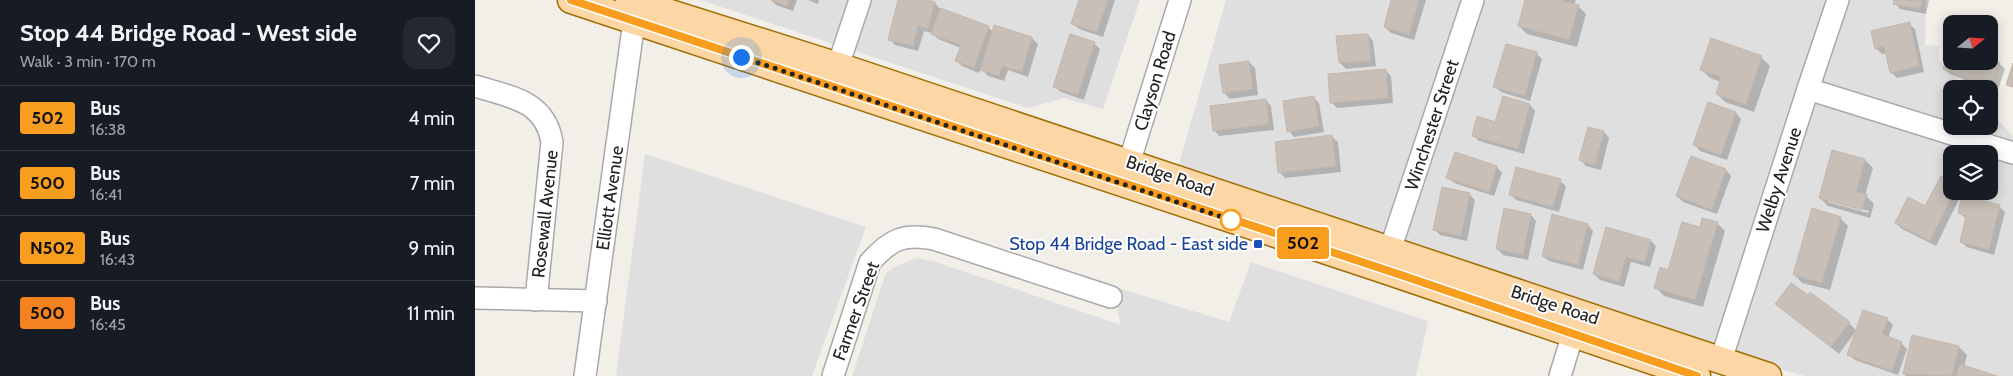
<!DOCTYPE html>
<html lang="en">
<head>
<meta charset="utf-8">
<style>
  :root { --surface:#171b24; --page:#242831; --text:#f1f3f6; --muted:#9ea1a6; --line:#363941 }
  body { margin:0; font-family:Cabin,sans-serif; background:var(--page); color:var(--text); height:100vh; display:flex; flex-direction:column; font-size:19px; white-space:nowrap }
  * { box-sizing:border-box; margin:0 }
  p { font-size:16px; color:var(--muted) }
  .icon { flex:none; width:28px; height:28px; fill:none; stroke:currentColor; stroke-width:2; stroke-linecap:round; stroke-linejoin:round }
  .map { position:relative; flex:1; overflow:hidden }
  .sheet { display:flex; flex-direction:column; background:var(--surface); width:475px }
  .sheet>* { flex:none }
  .badge { padding:0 10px; border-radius:4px; font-size:18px; line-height:32px }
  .needle { width:32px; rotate:72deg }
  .tools { position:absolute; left:1468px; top:15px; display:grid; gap:10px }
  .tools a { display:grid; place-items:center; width:55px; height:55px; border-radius:10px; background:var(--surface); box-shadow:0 2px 12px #0003; font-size:25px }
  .you { position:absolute; width:25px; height:25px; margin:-12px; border:4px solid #fff; border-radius:50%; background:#1a73e8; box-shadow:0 0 0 8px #1a73e833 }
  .map>.badge { position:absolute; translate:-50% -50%; box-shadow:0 0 0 2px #fff }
  .round { display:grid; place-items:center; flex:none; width:52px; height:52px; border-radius:15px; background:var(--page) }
  .overview { display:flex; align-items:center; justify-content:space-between; height:85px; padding:0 20px }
  h1 { font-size:24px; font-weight:800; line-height:38px }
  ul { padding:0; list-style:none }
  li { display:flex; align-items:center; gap:15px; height:65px; padding:0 20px; border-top:1px solid var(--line) }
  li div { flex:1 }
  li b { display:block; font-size:19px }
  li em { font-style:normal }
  li .badge { min-width:55px; font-weight:700; text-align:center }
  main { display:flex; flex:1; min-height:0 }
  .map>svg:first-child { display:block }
  .residential { fill:#e0dfdf; fill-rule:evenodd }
  .shadow { fill:#0003; fill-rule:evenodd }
  .building { fill:#c7bfb8; stroke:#c4b6ab }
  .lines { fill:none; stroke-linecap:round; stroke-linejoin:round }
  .minor-casing { stroke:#a9a9a9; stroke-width:24 }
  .major-casing { stroke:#a06b00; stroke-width:29 }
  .minor { stroke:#fff; stroke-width:21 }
  .major { stroke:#fcd6a4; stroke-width:26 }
  .line-casing { stroke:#fff; stroke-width:11 }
  .line { stroke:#f99d1e; stroke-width:8 }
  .walk { stroke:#222; stroke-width:5; stroke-dasharray:0 9 }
  .stop-dot { fill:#fff; stroke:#f99d1e; stroke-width:2.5 }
  .transit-dot { fill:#1a4fb4; stroke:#fff; stroke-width:2 }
  .labels { text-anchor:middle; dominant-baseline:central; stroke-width:4; stroke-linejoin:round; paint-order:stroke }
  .street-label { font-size:18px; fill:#222; stroke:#fff }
  .transit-label { font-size:18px; fill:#164399; stroke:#fff; text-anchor:end }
</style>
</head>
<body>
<main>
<section class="sheet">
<div class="overview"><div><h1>Stop 44 Bridge Road - West side</h1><p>Walk · 3 min · 170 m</p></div><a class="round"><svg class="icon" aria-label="heart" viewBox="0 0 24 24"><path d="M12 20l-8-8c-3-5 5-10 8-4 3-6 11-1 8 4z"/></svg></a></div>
<ul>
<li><span class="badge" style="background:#f99d1e;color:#111">502</span><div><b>Bus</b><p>16:38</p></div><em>4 min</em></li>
<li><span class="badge" style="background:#f99d1e;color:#111">500</span><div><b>Bus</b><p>16:41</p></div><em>7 min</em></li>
<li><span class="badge" style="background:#f99d1e;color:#111">N502</span><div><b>Bus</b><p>16:43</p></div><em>9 min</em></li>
<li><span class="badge" style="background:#f58220;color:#111">500</span><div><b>Bus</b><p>16:45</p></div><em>11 min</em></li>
</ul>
</section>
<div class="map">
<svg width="1538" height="376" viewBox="0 0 1538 376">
  <rect width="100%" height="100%" fill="#f2efe9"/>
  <g class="residential">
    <path d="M225,0H665L628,109L589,98L553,108Z"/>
    <path d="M751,0H1451L1450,45L1464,46L1463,59L1492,89H1476V126H1514V111L1538,136V376H1330L693,202ZM1476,154H1514V191H1476Z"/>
    <path d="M170,154L391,227L337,376H141Z"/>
    <path d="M442,258L461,262L646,325L637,286L754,322L776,262L953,321L941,376H377L411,273L423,265Z"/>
  </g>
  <g class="shadow">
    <path d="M296,0H322L318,11L301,5Z"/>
    <path d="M333,0H344L343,4Z"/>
    <path d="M425,0H448L460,3L466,10L513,27L518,32L557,38L563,44L553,77L533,70L529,81L513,76L506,69L504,73L487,66L482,61L486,48L463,39L457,33L449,31L443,51L420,45L415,39Z"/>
    <path d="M606,0H640L628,37L604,29L598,24Z"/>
    <path d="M918,0H951L939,40L916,33L910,27Z"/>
    <path d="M1051,0H1080L1088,2V0H1101L1099,5L1103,6L1111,14L1102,47L1052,34L1044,26Z"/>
    <path d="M1420,0H1454L1451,14L1425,9L1420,3Z"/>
    <path d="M1434,24L1440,29L1449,72L1422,78L1416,72L1412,53L1407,54L1401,48Z"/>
    <path d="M893,35L898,41L901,66L871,69L865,63Z"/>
    <path d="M1237,40L1287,58L1295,66L1279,112L1250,102L1242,94L1246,82L1235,78L1227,70Z"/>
    <path d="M619,43L625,49L609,100L586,92L580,87Z"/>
    <path d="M1476,50V61H1514V60L1525,64L1530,69L1519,101L1514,99V89H1492L1490,87L1492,81L1475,74L1469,69Z"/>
    <path d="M1061,53L1067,59L1055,101L1026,92L1020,87Z"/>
    <path d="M774,62L780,68L783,95L755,99L749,93Z"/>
    <path d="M910,70L916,76L918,103L862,108L856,102Z"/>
    <path d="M839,98L844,103L849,132L819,137L814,131Z"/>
    <path d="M1029,98L1055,105L1060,111L1049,154L1004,141L998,135L1021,123Z"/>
    <path d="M791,100L796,106L799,130L744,136L739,130Z"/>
    <path d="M1233,104L1261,113L1266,119L1252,160L1225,151L1220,145Z"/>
    <path d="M1129,132L1134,138L1126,170L1111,166L1106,160Z"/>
    <path d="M857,137L863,142L866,172L810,178L804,172Z"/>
    <path d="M1390,160L1398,168L1390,195L1399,204L1395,218L1353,206L1345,198ZM1353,199L1394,211L1393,213L1353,202Z"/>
    <path d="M1022,167L1027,173L1019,196L979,183L973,177Z"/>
    <path d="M1251,170L1256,176L1242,214L1208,202L1202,196Z"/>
    <path d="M1466,177L1476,182V191H1488L1461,246L1427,229L1421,223L1451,208Z"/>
    <path d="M1085,181L1091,186L1084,212L1041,200L1035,194Z"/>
    <path d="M994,194L1000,200L992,241L965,235L959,229Z"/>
    <path d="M1524,206L1530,212L1519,255L1492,247L1486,242L1492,219L1484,213Z"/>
    <path d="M1056,215L1061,221L1053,260L1028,255L1022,249Z"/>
    <path d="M1365,218L1373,226L1355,290L1327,283L1319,274Z"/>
    <path d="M1242,223L1250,231L1228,307L1189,296L1181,288L1194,271Z"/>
    <path d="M1113,225L1118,231L1108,270L1074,261L1068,256Z"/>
    <path d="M1176,241L1181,246L1175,267L1156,262L1149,287L1125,280L1119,274Z"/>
    <path d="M1302,304L1374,323L1382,331L1412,319L1418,325L1413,338L1426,343L1432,349L1423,375L1380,360L1374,354L1381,331L1364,354Z"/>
    <path d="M1438,336L1484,347L1492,355L1489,367L1519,376H1431L1429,374Z"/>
  </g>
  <g class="building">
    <path d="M296,0H314L312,6Z"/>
    <path d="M423,0H453L460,2L453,29L443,26L438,46L413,40Z"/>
    <path d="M604,0H633L622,32L596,24Z"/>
    <path d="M916,0H944L934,35L909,27Z"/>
    <path d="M1050,0H1084L1104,5L1094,40L1043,26Z"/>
    <path d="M1419,0H1447L1445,9L1418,4Z"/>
    <path d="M465,8L514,26L499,68L480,61L486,45L456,34Z"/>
    <path d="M1435,22L1444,66L1415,73L1409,46L1400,49L1396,31Z"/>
    <path d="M519,25L557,37L547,72L527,66L524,76L505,70Z"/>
    <path d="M595,34L620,42L603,95L578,87Z"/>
    <path d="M893,34L896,61L864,63L861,36Z"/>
    <path d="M1236,38L1287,56L1271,105L1241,94L1246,77L1225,70Z"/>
    <path d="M1031,44L1062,52L1050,96L1018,87Z"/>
    <path d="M1476,46V61H1514V58L1525,63L1514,94V89H1493L1488,87L1492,78L1468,69Z"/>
    <path d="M774,61L778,89L748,93L744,65Z"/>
    <path d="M1538,63V87L1531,85Z"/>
    <path d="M911,69L913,98L855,103L853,74Z"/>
    <path d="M839,96L844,126L812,132L808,101Z"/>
    <path d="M1028,96L1055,104L1043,149L997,136L1002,116L1020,122Z"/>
    <path d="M791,99L794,124L738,131L735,106Z"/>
    <path d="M1233,102L1261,112L1246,155L1218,145Z"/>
    <path d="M1113,127L1129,131L1120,165L1104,160Z"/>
    <path d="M857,135L861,166L803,173L800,142Z"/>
    <path d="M1357,150L1390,159L1381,192L1392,194L1387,210L1344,198Z"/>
    <path d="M980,152L1022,166L1014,192L971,178Z"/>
    <path d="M1216,156L1251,169L1237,210L1201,196Z"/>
    <path d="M1041,167L1086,179L1078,207L1034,195Z"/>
    <path d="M1466,176L1476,181V191H1480L1455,241L1420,223L1433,197L1450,206Z"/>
    <path d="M967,187L995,193L986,236L958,230Z"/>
    <path d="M1487,195L1525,205L1514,250L1485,242L1491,216L1483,213Z"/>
    <path d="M1029,208L1056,214L1048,255L1021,249Z"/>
    <path d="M1337,208L1366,217L1347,283L1318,275Z"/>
    <path d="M1077,214L1113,224L1103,265L1067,256Z"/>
    <path d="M1227,218L1243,222L1220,300L1179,288L1185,267L1193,270L1207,222L1225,227Z"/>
    <path d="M1131,227L1176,240L1170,262L1151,257L1144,282L1118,274Z"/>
    <path d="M1316,283L1333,295L1335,292L1375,322L1356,347L1300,304Z"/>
    <path d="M1388,310L1413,318L1407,334L1427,342L1417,371L1372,355Z"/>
    <path d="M1437,335L1484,346L1477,376L1428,374Z"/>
    <path d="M1485,364L1522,376H1481Z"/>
  </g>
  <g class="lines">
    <g class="minor-casing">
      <g id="minor">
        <path d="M363,66L385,0"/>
        <path d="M0,86C35,97 70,100 77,142L61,300"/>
        <path d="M1333,89L1538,153"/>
        <path d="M654,163L705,0"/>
        <path d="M915,250L998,0"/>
        <path d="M0,298L121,301"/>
        <path d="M1246,360L1333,89L1363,0"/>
        <path d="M110,376L159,21"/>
        <path d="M358,376L395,262C416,239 429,233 459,239L636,297"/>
        <path d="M1085,376L1098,334"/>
      </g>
    </g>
    <g class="major-casing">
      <g id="major">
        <path d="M96,0L909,270L1222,376"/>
        <path d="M154,0L363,66L1293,376"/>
      </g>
    </g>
    <use href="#minor" class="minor"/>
    <use href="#major" class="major"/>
  </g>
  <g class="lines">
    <g class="line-casing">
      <path id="line" d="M96,0L926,275L1222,376"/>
    </g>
    <use href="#line" class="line"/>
    <path class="walk" d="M266,57L756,220"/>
  </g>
  <circle class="stop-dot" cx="756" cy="220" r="10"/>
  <rect class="transit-dot" x="778" y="239" width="10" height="10" rx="2.5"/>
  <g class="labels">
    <g class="street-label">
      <text transform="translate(680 81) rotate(-73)">Clayson Road</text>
      <text transform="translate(957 125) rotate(-72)">Winchester Street</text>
      <text transform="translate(695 176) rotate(19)">Bridge Road</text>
      <text transform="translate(1304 180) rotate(-72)">Welby Avenue</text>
      <text transform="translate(135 198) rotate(-82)">Elliott Avenue</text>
      <text transform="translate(70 214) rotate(-84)">Rosewall Avenue</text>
      <text transform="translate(1080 305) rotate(18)">Bridge Road</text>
      <text transform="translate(381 311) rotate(-70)">Farmer Street</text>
    </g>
    <g class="transit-label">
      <text x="773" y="244">Stop 44 Bridge Road - East side</text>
    </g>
  </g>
</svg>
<div class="tools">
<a><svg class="needle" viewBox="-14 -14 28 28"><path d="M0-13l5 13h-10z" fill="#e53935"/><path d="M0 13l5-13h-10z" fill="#9ea1a6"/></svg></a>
<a><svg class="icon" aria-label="locate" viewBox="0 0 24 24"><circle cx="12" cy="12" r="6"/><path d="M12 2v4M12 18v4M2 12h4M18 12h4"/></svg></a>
<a><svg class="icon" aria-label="layers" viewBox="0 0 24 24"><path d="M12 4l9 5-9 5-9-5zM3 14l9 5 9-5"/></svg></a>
</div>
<div class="you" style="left:266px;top:57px"></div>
<b class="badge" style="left:828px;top:243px;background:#f99d1e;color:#111">502</b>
</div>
</main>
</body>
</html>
